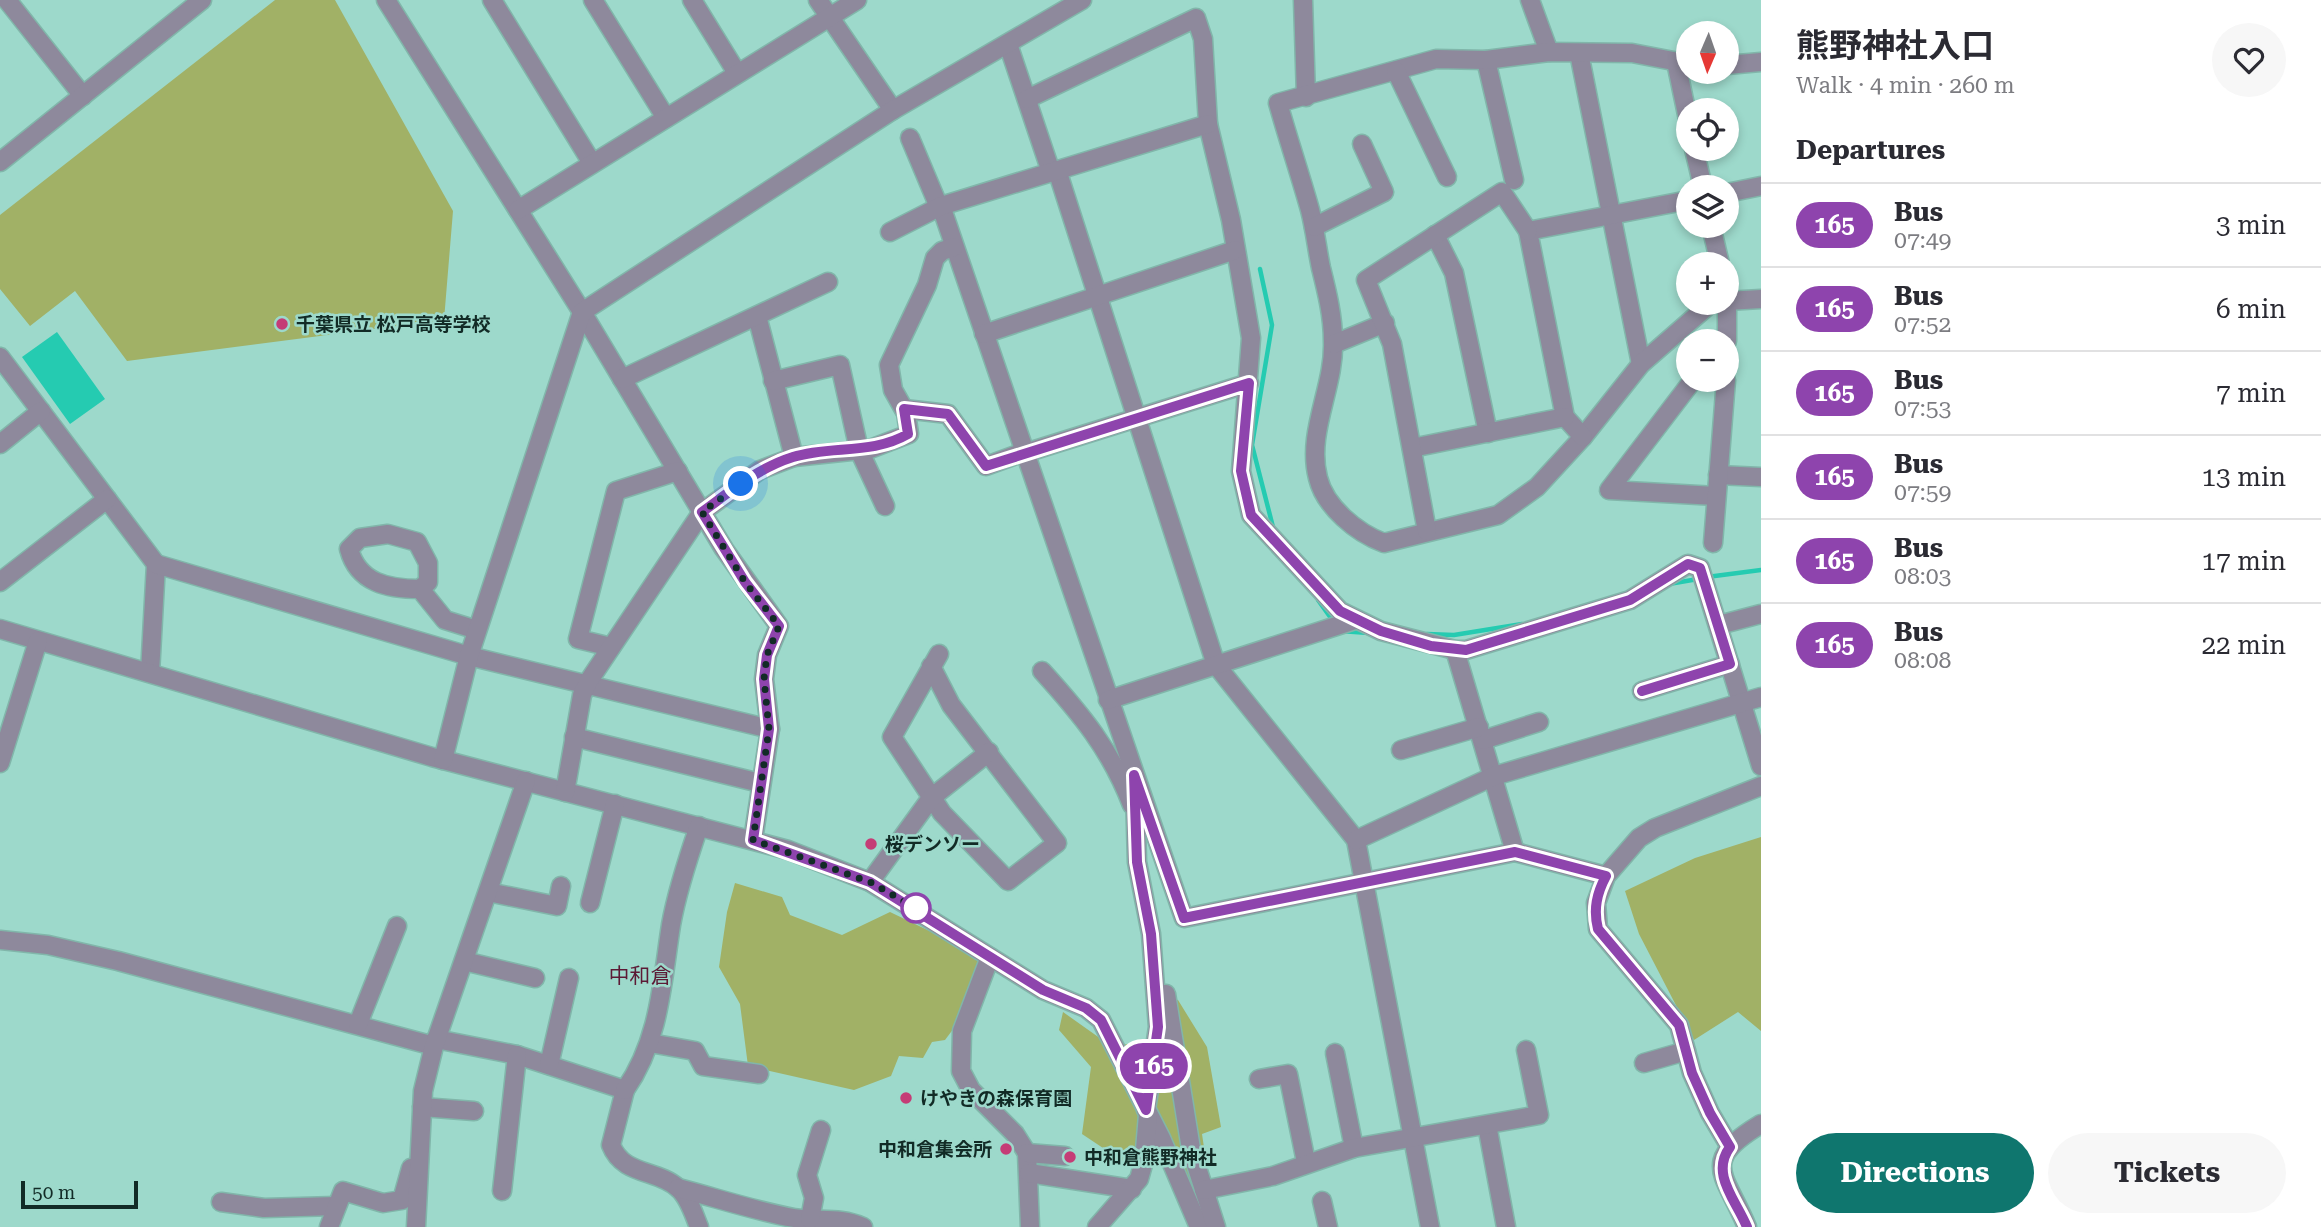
<!DOCTYPE html>
<html lang="en">
<head>
<meta charset="utf-8">
<style>
  :root { --surface:#fff; --page:#f7f7f7; --text:#2b2b33; --muted:#7c7c81; --line:#e1e1e2; --accent:#0f766e }
  body { margin:0; font-family:"Roboto Serif","Noto Sans JP",serif; background:var(--page); color:var(--text); height:100vh; display:flex; flex-direction:column; font-size:26px; white-space:nowrap }
  * { box-sizing:border-box; margin:0 }
  p { font-size:23px; color:var(--muted) }
  .icon { flex:none; width:38px; height:38px; fill:none; stroke:currentColor; stroke-width:2; stroke-linecap:round; stroke-linejoin:round }
  .map { position:relative; flex:1; overflow:hidden }
  .details { display:flex; flex-direction:column; background:var(--surface); width:560px }
  .details>* { flex:none }
  .badge { padding:0 14px; border-radius:23px; font-size:24px; line-height:46px }
  .needle { width:46px; rotate:182deg }
  .buttons { position:absolute; left:1676px; top:21px; display:grid; gap:14px }
  .buttons a { display:grid; place-items:center; width:63px; height:63px; border-radius:50%; background:var(--surface); box-shadow:0 4px 10px #0003; font-size:35px }
  .scale { position:absolute; left:21px; bottom:18px; width:117px; box-sizing:border-box; padding-left:7px; border:4px solid #122b26; border-top:0; font-size:19px; line-height:24px; white-space:nowrap; color:#122b26; -webkit-text-stroke:5px #9dd9cb; paint-order:stroke }
  .you { position:absolute; width:35px; height:35px; margin:-18px; border:5px solid #fff; border-radius:50%; background:#1a73e8; box-shadow:0 0 0 10px #1a73e833 }
  .map>.badge { position:absolute; translate:-50% -50%; box-shadow:0 0 0 4px #fff }
  h2 { padding:0 35px; font-size:26px; line-height:63px }
  .round { display:grid; place-items:center; flex:none; width:74px; height:74px; border-radius:37px; background:var(--page) }
  .summary { display:flex; align-items:center; justify-content:space-between; height:119px; padding:0 35px }
  h1 { font-size:33px; font-weight:700; line-height:52px }
  .action { display:flex; gap:14px; margin-top:auto; padding:14px 35px }
  .action a { flex:1; height:80px; border-radius:42px; background:var(--accent); color:#fff; font-size:28px; font-weight:700; line-height:80px; text-align:center }
  .action a+a { background:var(--page); color:var(--text) }
  ul { padding:0; list-style:none }
  li { display:flex; align-items:center; gap:21px; height:84px; padding:0 35px; border-top:2px solid var(--line) }
  li div { flex:1 }
  li b { display:block; font-size:26px }
  li em { font-style:normal }
  li .badge { min-width:77px; font-weight:700; text-align:center }
  main { display:flex; flex:1; min-height:0 }
  .map>svg:first-child { display:block }
  .green { fill:#a1b166 }
  .water { fill:#25cbb1 }
  .lines { fill:none; stroke-linecap:round; stroke-linejoin:round }
  .stream { stroke:#25cbb1; stroke-width:4.5 }
  .minor-casing { stroke:#81b6aa; stroke-width:21 }
  .minor { stroke:#8e899c; stroke-width:18 }
  .line-casing { stroke:#fff; stroke-width:16 }
  .line { stroke:#8e44ad; stroke-width:10 }
  .walk { stroke:#122b26; stroke-width:7; stroke-dasharray:0 12.6 }
  .poi-dot { fill:#c53c76; stroke:#9dd9cb; stroke-width:2.5 }
  .stop-dot { fill:#fff; stroke:#8e44ad; stroke-width:3.5 }
  .labels { text-anchor:middle; dominant-baseline:central; stroke-width:5; stroke-linejoin:round; paint-order:stroke }
  .poi-label { font-size:19px; font-weight:bold; fill:#122b26; stroke:#9dd9cb; text-anchor:start }
  .neighbourhood-label { font-size:21px; fill:#5c1a35; stroke:#9dd9cb }
</style>
</head>
<body>
<main>
<div class="map">
<svg width="1761" height="1227" viewBox="0 0 1761 1227">
  <rect width="100%" height="100%" fill="#9dd9cb"/>
  <g class="green">
    <path d="M275,0H335L453,211L444,320L127,361L75,291L30,326L0,289V215Z"/>
    <path d="M1761,837V1031L1738,1012L1694,1040L1639,934L1625,891L1695,858Z"/>
    <path d="M735,883L782,897L790,915L842,935L890,912L967,949L981,963L957,1024L945,1040L932,1042L923,1058L899,1056L891,1076L854,1090L748,1066L740,1004L719,967L727,912Z"/>
    <path d="M1167,997L1178,1000L1207,1047L1221,1127L1202,1134L1209,1181L1204,1216L1182,1165L1124,1162L1082,1134L1091,1067L1059,1030L1063,1012L1111,1046L1164,1040Z"/>
  </g>
  <path class="water" d="M57,332L105,399L70,424L22,357Z"/>
  <g class="lines">
    <g class="stream">
      <path d="M1260,269L1272,325L1252,445L1274,531"/>
      <path d="M1707,577L1761,570"/>
      <path d="M1669,584L1698,579"/>
      <path d="M1318,600L1333,621"/>
      <path d="M1340,631L1369,633"/>
      <path d="M1427,634L1454,635L1522,624"/>
    </g>
    <g class="minor-casing">
      <g id="minor">
        <path d="M7,0L83,96"/>
        <path d="M386,0L582,312L724,549L779,626L767,655L764,679L770,729L753,840"/>
        <path d="M492,0L592,163"/>
        <path d="M593,0L666,118"/>
        <path d="M692,0L737,73"/>
        <path d="M818,0L893,110"/>
        <path d="M1303,0L1306,97"/>
        <path d="M1530,0L1549,52"/>
        <path d="M1008,44L1051,172"/>
        <path d="M1579,53L1641,364"/>
        <path d="M1486,60L1514,180"/>
        <path d="M1676,62L1689,124"/>
        <path d="M1689,64L1632,53L1549,52L1486,60L1436,59L1278,103C1288,139 1300,174 1310,210C1315,229 1317,249 1321,268C1327,292 1333,316 1333,341C1335,387 1306,432 1318,478C1325,507 1357,533 1384,543L1498,515L1537,487L1583,437L1641,364L1711,303"/>
        <path d="M1727,65L1761,62"/>
        <path d="M1396,71L1447,177"/>
        <path d="M1027,99L1196,18L1203,39L1208,124L1231,220L1251,338L1241,471L1251,515L1340,611L1381,631L1455,650H1466L1630,600L1688,564L1700,568L1761,766"/>
        <path d="M910,138L939,207"/>
        <path d="M1694,149L1703,187"/>
        <path d="M0,162L202,0"/>
        <path d="M1057,170L1216,665L1356,840L1430,1227"/>
        <path d="M1727,193L1761,186"/>
        <path d="M941,206L1184,918L1515,852L1606,876"/>
        <path d="M518,210L857,0"/>
        <path d="M1711,226L1720,264"/>
        <path d="M1314,227L1384,192L1362,144"/>
        <path d="M890,232L941,206L1208,124"/>
        <path d="M1435,235L1454,273L1488,433"/>
        <path d="M1727,301L1761,299"/>
        <path d="M757,316L794,457"/>
        <path d="M984,334L1235,250"/>
        <path d="M1727,341V299"/>
        <path d="M1334,344L1385,323"/>
        <path d="M0,357L156,564L150,673"/>
        <path d="M622,379L828,282"/>
        <path d="M1693,380L1609,490L1716,496"/>
        <path d="M773,381L840,365L859,450L885,506"/>
        <path d="M904,409L948,414L986,466L1024,452"/>
        <path d="M1583,437L1565,417L1528,231L1689,200"/>
        <path d="M0,444L41,411"/>
        <path d="M1412,448L1565,417"/>
        <path d="M1025,453L1249,383"/>
        <path d="M1718,475L1761,477"/>
        <path d="M1427,531L1392,344L1366,280L1502,192L1528,231"/>
        <path d="M1713,543L1726,380"/>
        <path d="M156,564L469,656L770,729"/>
        <path d="M0,582L107,499"/>
        <path d="M420,589L428,582V563L417,542L388,534L360,538L349,549C358,583 388,589 420,589L445,620L477,630"/>
        <path d="M1719,625L1761,614"/>
        <path d="M0,629L432,757L788,850L870,882L1043,990L1086,1008L1101,1020L1161,1138L1199,1227"/>
        <path d="M611,647L578,639L616,491L678,471"/>
        <path d="M1455,650L1515,852"/>
        <path d="M931,666L951,705L1057,843L1008,881L942,813L892,737L939,654"/>
        <path d="M1042,671C1081,714 1111,750 1132,805"/>
        <path d="M1642,691L1730,664"/>
        <path d="M1108,700L1355,620"/>
        <path d="M574,737L760,783"/>
        <path d="M1483,740L1539,722"/>
        <path d="M1401,750L1479,727"/>
        <path d="M443,760L469,656L582,312L893,110L1082,0"/>
        <path d="M0,763L38,641"/>
        <path d="M565,792L582,695L588,682L702,512L760,470L794,457L870,449L909,434L906,413L893,390L889,365L927,285L935,258L942,251L954,247"/>
        <path d="M1135,792L1137,862L1151,934L1158,1027L1146,1110"/>
        <path d="M1356,840L1494,776L1761,697"/>
        <path d="M870,882L931,798L989,752"/>
        <path d="M488,892L557,906L561,886"/>
        <path d="M590,903L615,804"/>
        <path d="M0,940L48,945L118,961L434,1046"/>
        <path d="M990,957L962,1031L961,1071L971,1090L1015,1134L1027,1153L1030,1227"/>
        <path d="M464,961L535,978"/>
        <path d="M1166,994L1191,1149L1216,1227"/>
        <path d="M358,1024L397,926"/>
        <path d="M436,1039L517,1055L625,1090L611,1145C623,1176 657,1169 678,1188C689,1197 694,1215 699,1227"/>
        <path d="M650,1043L695,1051L703,1066L759,1074"/>
        <path d="M1335,1053L1354,1148"/>
        <path d="M1644,1063L1686,1051"/>
        <path d="M549,1065L569,978"/>
        <path d="M1259,1079L1288,1074L1306,1162"/>
        <path d="M625,1090C660,1040 662,982 671,925C677,891 688,858 699,826"/>
        <path d="M422,1107L474,1111"/>
        <path d="M1487,1125L1506,1227"/>
        <path d="M1730,1147L1710,1113L1692,1073L1679,1025L1598,929L1596,903L1606,876L1639,838L1655,828L1761,786"/>
        <path d="M1027,1153L1065,1156"/>
        <path d="M1029,1173L1132,1189"/>
        <path d="M678,1188C717,1198 755,1211 794,1218C819,1222 839,1216 863,1227"/>
        <path d="M1204,1190L1273,1176L1354,1148L1539,1115L1526,1050"/>
        <path d="M502,1191L517,1055"/>
        <path d="M1322,1201L1328,1227"/>
        <path d="M221,1202L264,1208L336,1206"/>
        <path d="M810,1219L814,1198L807,1175L821,1130"/>
        <path d="M329,1227L343,1191L383,1203L402,1200L411,1168"/>
        <path d="M416,1227L423,1091L434,1046L526,781"/>
        <path d="M1097,1227L1139,1179L1144,1161L1148,1115"/>
        <path d="M1747,1227C1725,1173 1698,1162 1761,1124"/>
      </g>
    </g>
    <use href="#minor" class="minor"/>
  </g>
  <g class="lines">
    <g class="line-casing">
      <path id="line" d="M1642,691L1730,664L1700,568L1688,564L1630,600L1466,650L1431,646L1381,631L1340,611L1251,515L1241,471L1249,383L986,466L948,414L904,409L908,434C872,455 831,445 793,457C758,468 731,491 702,512L745,582L779,626L767,655L764,679L769,729L753,840L870,882L1043,990L1086,1008L1101,1020L1146,1110L1158,1027L1151,934L1137,862L1134,775L1184,918L1515,852L1606,876C1597,893 1593,909 1598,929L1679,1025L1692,1073L1710,1113L1730,1147C1710,1174 1736,1200 1747,1227"/>
    </g>
    <use href="#line" class="line"/>
    <path class="walk" d="M741,484L702,512L745,582L779,626L767,655L764,679L769,729L753,840L870,882L924,913L916,908"/>
  </g>
  <g class="poi-dot">
    <circle cx="282" cy="324" r="7"/>
    <circle cx="871" cy="844" r="7"/>
    <circle cx="906" cy="1098" r="7"/>
    <circle cx="1006" cy="1149" r="7"/>
    <circle cx="1070" cy="1157" r="7"/>
  </g>
  <circle class="stop-dot" cx="916" cy="908" r="14"/>
  <g class="labels">
    <g class="poi-label">
      <text x="296" y="324">千葉県立 松戸高等学校</text>
      <text x="885" y="844">桜デンソー</text>
      <text x="920" y="1098">けやきの森保育園</text>
      <text x="992" y="1149" text-anchor="end">中和倉集会所</text>
      <text x="1084" y="1157">中和倉熊野神社</text>
    </g>
    <g class="neighbourhood-label">
      <text x="640" y="976">中和倉</text>
    </g>
  </g>
</svg>
<div class="buttons">
<a><svg class="needle" viewBox="-14 -14 28 28"><path d="M0-13l5 13h-10z" fill="#e53935"/><path d="M0 13l5-13h-10z" fill="#7c7c81"/></svg></a>
<a><svg class="icon" aria-label="locate" viewBox="0 0 24 24"><circle cx="12" cy="12" r="6"/><path d="M12 2v4M12 18v4M2 12h4M18 12h4"/></svg></a>
<a><svg class="icon" aria-label="layers" viewBox="0 0 24 24"><path d="M12 4l9 5-9 5-9-5zM3 14l9 5 9-5"/></svg></a>
<a>+</a>
<a>−</a>
</div>
<div class="scale">50 m</div>
<div class="you" style="left:741px;top:484px"></div>
<b class="badge" style="left:1154px;top:1066px;background:#8e44ad;color:#fff">165</b>
</div>
<section class="details">
<div class="summary"><div><h1>熊野神社入口</h1><p>Walk · 4 min · 260 m</p></div><a class="round"><svg class="icon" aria-label="heart" viewBox="0 0 24 24"><path d="M12 20l-8-8c-3-5 5-10 8-4 3-6 11-1 8 4z"/></svg></a></div>
<h2>Departures</h2>
<ul>
<li><span class="badge" style="background:#8e44ad;color:#fff">165</span><div><b>Bus</b><p>07:49</p></div><em>3 min</em></li>
<li><span class="badge" style="background:#8e44ad;color:#fff">165</span><div><b>Bus</b><p>07:52</p></div><em>6 min</em></li>
<li><span class="badge" style="background:#8e44ad;color:#fff">165</span><div><b>Bus</b><p>07:53</p></div><em>7 min</em></li>
<li><span class="badge" style="background:#8e44ad;color:#fff">165</span><div><b>Bus</b><p>07:59</p></div><em>13 min</em></li>
<li><span class="badge" style="background:#8e44ad;color:#fff">165</span><div><b>Bus</b><p>08:03</p></div><em>17 min</em></li>
<li><span class="badge" style="background:#8e44ad;color:#fff">165</span><div><b>Bus</b><p>08:08</p></div><em>22 min</em></li>
</ul>
<div class="action"><a>Directions</a><a>Tickets</a></div>
</section>
</main>
</body>
</html>
